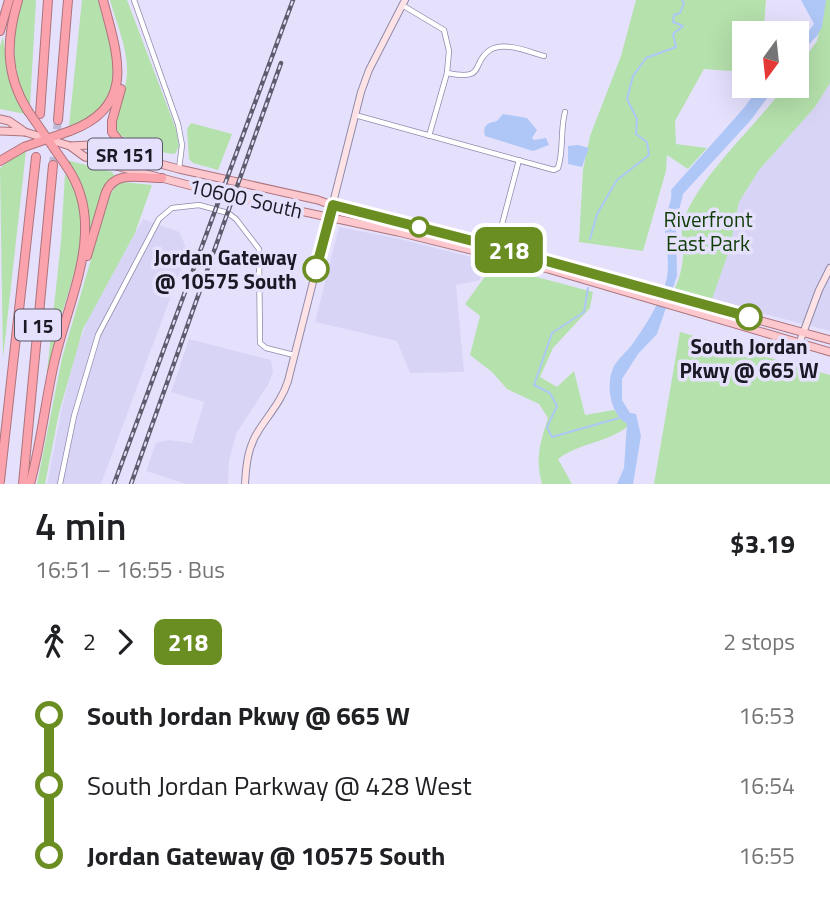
<!DOCTYPE html>
<html lang="en">
<head>
<meta charset="utf-8">
<style>
  :root { --surface:#fff; --page:#f6f6f6; --text:#202124; --muted:#757577 }
  body { margin:0; font-family:"Titillium Web",sans-serif; background:var(--page); color:var(--text); height:100vh; display:flex; flex-direction:column; font-size:26px; white-space:nowrap }
  * { box-sizing:border-box; margin:0 }
  p { font-size:23px; color:var(--muted) }
  .icon { flex:none; width:38px; height:38px; fill:none; stroke:currentColor; stroke-width:2; stroke-linecap:round; stroke-linejoin:round }
  .map { position:relative; height:484px; overflow:hidden }
  .side { display:flex; flex-direction:column; background:var(--surface); flex:1 }
  .side>* { flex:none }
  .badge { padding:0 14px; border-radius:10px; font-size:24px; line-height:46px }
  .needle { width:46px; rotate:195deg }
  .fabs { position:absolute; left:732px; top:21px; display:grid; gap:14px }
  .fabs a { display:grid; place-items:center; width:77px; height:77px; border-radius:0px; background:var(--surface); box-shadow:0 7px 28px #0002; font-size:35px }
  .map>.badge { position:absolute; translate:-50% -50%; box-shadow:0 0 0 4px #fff }
  .legs { display:flex; align-items:center; gap:10px; height:77px; padding:0 35px; font-size:23px }
  .legs p { margin-inline-start:auto }
  .summary { display:flex; align-items:center; justify-content:space-between; height:119px; padding:0 35px }
  h1 { font-size:38px; font-weight:600; line-height:52px }
  ul { padding:0 35px; list-style:none }
  li { display:flex; align-items:center; gap:24px; height:70px; font-size:26px }
  li i { display:grid; place-items:center; width:10px; height:100%; margin:0 9px; background:currentColor }
  li i::after { content:''; width:18px; height:18px; margin:-9px; border:5px solid; border-radius:50%; background:var(--surface) }
  li p { margin-inline-start:auto }
  li:first-child i { background:linear-gradient(#0000 50%,currentColor 0) }
  li:last-child i { background:linear-gradient(currentColor 50%,#0000 0) }
  .map>svg:first-child { display:block }
  .built { fill:#d8d4f5 }
  .green { fill:#b5e1ac }
  .water { fill:#afc7f7 }
  .lines { fill:none; stroke-linecap:round; stroke-linejoin:round }
  .stream { stroke:#afc7f7; stroke-width:2 }
  .highway-tunnel { stroke:#bdb9d2; stroke-width:8; stroke-dasharray:8 4; stroke-linecap:butt }
  .street-casing { stroke:#8f8aaa; stroke-width:6 }
  .secondary-casing { stroke:#8f8aaa; stroke-width:8 }
  .primary-casing { stroke:#ad737d; stroke-width:9 }
  .highway-casing { stroke:#ad737d; stroke-width:10 }
  .street { stroke:#fff; stroke-width:4.5 }
  .secondary { stroke:#fee3e6; stroke-width:6 }
  .primary { stroke:#fdc8cd; stroke-width:7 }
  .highway { stroke:#fba3ac; stroke-width:8 }
  .rail-casing { stroke:#5e5b6d; stroke-width:4.5 }
  .rail { stroke:#e5e1fd; stroke-width:2; stroke-dasharray:5; stroke-linecap:butt }
  .primary-bridge-casing { stroke:#ad737d; stroke-width:9; stroke-linecap:butt }
  .highway-bridge-casing { stroke:#ad737d; stroke-width:10; stroke-linecap:butt }
  .primary-bridge { stroke:#fdc8cd; stroke-width:7 }
  .highway-bridge { stroke:#fba3ac; stroke-width:8 }
  .line-1-casing { stroke:#fff; stroke-width:16 }
  .line-1 { stroke:#6b8e23; stroke-width:10 }
  .stop-1-dot { fill:#fff; stroke:#6b8e23; stroke-width:3.5 }
  .labels { text-anchor:middle; dominant-baseline:central; stroke-width:7; stroke-linejoin:round; paint-order:stroke }
  .shield { fill:#e5e1fd; stroke:#585566; stroke-width:2 }
  .shield-label { font-size:19px; font-weight:bold; fill:#1b1925 }
  .street-label { font-size:21px; fill:#1b1925; stroke:#e5e1fd }
  .park-label { font-size:21px; fill:#103d05; stroke:#e5e1fd }
  .stop-label { font-size:21px; font-weight:bold; fill:#1b1925; stroke:#e5e1fd; text-anchor:end }
</style>
</head>
<body>
<div class="map">
<svg width="830" height="484" viewBox="0 0 830 484">
  <rect width="100%" height="100%" fill="#e5e1fd"/>
  <g class="built">
    <path d="M830,83V331L711,300L729,251L739,202L759,170L815,107Z"/>
    <path d="M143,219L179,232L186,247L184,261L101,484H47L62,407L77,349L88,319Z"/>
    <path d="M339,227L400,239L483,260L480,280L456,285L464,372L410,373L397,341L315,322Z"/>
    <path d="M189,339L271,360L273,372L269,383L236,434L229,461L228,484H186L146,471L156,443L168,440L192,443L204,402L171,392Z"/>
  </g>
  <g class="green">
    <path d="M22,0H36L30,106C10,71 12,38 22,0Z"/>
    <path d="M82,0H98C111,50 135,104 69,126Z"/>
    <path d="M110,0H127L176,129L179,146L175,154L166,153L117,134C110,114 128,91 127,70C127,47 116,22 110,0Z"/>
    <path d="M636,0H766L764,26L759,33H744V54L731,71L704,69L675,121L676,144L707,148L688,169L667,155L666,171L643,251L579,242L583,170L590,136L621,56Z"/>
    <path d="M826,0H830V83L815,107L759,170L739,202L729,251L712,299L674,290C680,278 683,266 683,253C683,244 681,234 682,226C693,181 757,125 785,86H796V70L817,41Z"/>
    <path d="M3,37L11,87L25,114L0,109V46Z"/>
    <path d="M191,123L232,134L218,170L193,163L189,159L187,129Z"/>
    <path d="M26,151L3,358L0,168L15,156Z"/>
    <path d="M67,160L112,172L115,176L105,185L90,233C89,206 82,183 67,160Z"/>
    <path d="M65,174C100,214 70,285 57,329C54,343 52,358 49,372H47L61,241Z"/>
    <path d="M122,182L152,185L135,233L83,329L59,413L45,484H37L62,358L110,195L116,186Z"/>
    <path d="M492,265L593,292L590,308L553,348L540,377L557,387L574,371L585,415L614,410L627,423V427C606,443 579,443 558,459L572,484H542C535,458 540,443 548,418L539,404L507,389L492,372L470,355L480,316L465,304L489,271L494,270Z"/>
    <path d="M680,332L830,375V484H654Z"/>
  </g>
  <g class="water">
    <path d="M801,0H826L822,27L817,36L796,57V40H802L814,24Z"/>
    <path d="M760,86H776L750,121L683,194L676,223L677,276L657,334L638,354L622,379V400L630,413L636,414L641,436L633,484H617L624,468L627,424C610,414 605,384 614,366C618,359 626,352 631,346C644,328 658,306 665,285C672,265 664,241 665,221C666,210 673,201 671,190L743,109Z"/>
    <path d="M503,114L527,118L537,130L532,138L534,140L546,138L549,145L533,151L485,136C482,125 488,123 497,121Z"/>
    <path d="M578,145L589,148L582,167L568,164V146Z"/>
  </g>
  <g class="lines">
    <g class="stream">
      <path d="M590,239L597,214L617,180L649,155L647,142L636,134L637,119L627,99L633,76L646,58L676,47L673,34L683,26L673,22L674,15L680,13L684,3L682,0"/>
      <path d="M588,288L584,312L552,333L534,385L550,393L557,406L547,427L552,437L619,418"/>
    </g>
    <path class="highway-tunnel" d="M53,165L58,120"/>
    <g class="street-casing">
      <g id="street">
        <path d="M134,0L178,124L182,145L179,169"/>
        <path d="M402,5L444,30L449,51L447,73L429,136"/>
        <path d="M447,73C488,81 470,63 490,50C505,41 529,52 544,56"/>
        <path d="M355,115L554,170L558,168C564,150 560,130 565,112"/>
        <path d="M496,247L519,160"/>
        <path d="M60,484L74,416L98,335L159,219L172,208L199,205L228,213L236,219L259,249L260,343L266,348L294,355"/>
      </g>
    </g>
    <g class="secondary-casing">
      <g id="secondary">
        <path d="M799,344L819,290L830,268"/>
        <path d="M245,484C246,465 248,446 259,430C270,413 282,400 288,381L361,92L369,70L405,0"/>
      </g>
    </g>
    <g class="primary-casing">
      <g id="primary">
        <path d="M0,119L9,121L25,132"/>
        <path d="M0,131L25,132"/>
        <path d="M70,146L85,157L116,166L234,197L398,232L548,269L830,352"/>
        <path d="M70,146L89,145L179,169L318,200L345,210L496,247L830,340"/>
      </g>
    </g>
    <g class="highway-casing">
      <g id="highway">
        <path d="M18,0C6,40 5,75 28,111"/>
        <path d="M0,31L9,0"/>
        <path d="M121,89L112,121V132L118,140L130,147L142,159"/>
        <path d="M40,114L48,0"/>
        <path d="M58,120L68,0"/>
        <path d="M70,131C138,106 117,54 103,0"/>
        <path d="M0,161L24,147"/>
        <path d="M87,256L106,192C116,169 142,179 162,178"/>
        <path d="M0,481L36,157"/>
        <path d="M23,484L53,165"/>
        <path d="M30,484C41,444 45,403 54,363C63,322 84,273 85,233C86,209 80,186 67,167"/>
      </g>
    </g>
    <use href="#street" class="street"/>
    <use href="#secondary" class="secondary"/>
    <use href="#primary" class="primary"/>
    <use href="#highway" class="highway"/>
    <g class="rail-casing">
      <g id="rail">
        <path d="M114,484L293,0"/>
        <path d="M131,484L281,63"/>
      </g>
    </g>
    <use href="#rail" class="rail"/>
    <g class="primary-bridge-casing">
      <path id="primary-bridge" d="M25,132L70,146"/>
    </g>
    <g class="highway-bridge-casing">
      <g id="highway-bridge">
        <path d="M28,111L67,167"/>
        <path d="M24,147L70,131"/>
      </g>
    </g>
    <use href="#primary-bridge" class="primary-bridge"/>
    <use href="#highway-bridge" class="highway-bridge"/>
  </g>
  <g class="lines">
    <g class="line-1-casing">
      <path id="line-1" d="M316,269L333,205L496,247L749,317"/>
    </g>
    <use href="#line-1" class="line-1"/>
  </g>
  <g class="stop-1-dot">
    <circle cx="419" cy="227" r="9"/>
    <circle cx="316" cy="269" r="12"/>
    <circle cx="749" cy="317" r="12"/>
  </g>
  <g class="labels">
    <g class="shield">
      <rect x="88" y="138.5" width="74" height="31" rx="5"/>
      <rect x="15" y="309.5" width="46" height="31" rx="5"/>
    </g>
    <g class="shield-label">
      <text x="125" y="154">SR 151</text>
      <text x="38" y="325">I 15</text>
    </g>
    <g class="street-label">
      <text transform="translate(246 198) rotate(13)">10600 South</text>
    </g>
    <g class="park-label">
      <text x="708" y="219">Riverfront<tspan x="708" dy="24">East Park</tspan></text>
    </g>
    <g class="stop-label">
      <text x="297" y="257">Jordan Gateway<tspan x="297" dy="24">@ 10575 South</tspan></text>
      <text x="749" y="346" text-anchor="middle">South Jordan<tspan x="749" dy="24">Pkwy @ 665 W</tspan></text>
    </g>
  </g>
</svg>
<div class="fabs">
<a><svg class="needle" viewBox="-14 -14 28 28"><path d="M0-13l5 13h-10z" fill="#e53935"/><path d="M0 13l5-13h-10z" fill="#757577"/></svg></a>
</div>
<b class="badge" style="left:509px;top:250px;background:#6b8e23;color:#fff">218</b>
</div>
<section class="side">
<div class="summary"><div><h1>4 min</h1><p>16:51 – 16:55 · Bus</p></div><b>$3.19</b></div>
<div class="legs"><svg class="icon" aria-label="walk" viewBox="0 0 24 24"><circle cx="13" cy="4" r="2"/><path d="M13 8l-2 6 4 7M11 14l-3 7M7 12l3-4h3l4 4"/></svg>2<svg class="icon" aria-label="forward" viewBox="0 0 24 24"><path d="M9 5l7 7-7 7"/></svg><b class="badge" style="background:#6b8e23;color:#fff">218</b><p>2 stops</p></div>
<ul>
<li><i style="color:#6b8e23"></i><b>South Jordan Pkwy @ 665 W</b><p>16:53</p></li>
<li><i style="color:#6b8e23"></i><span>South Jordan Parkway @ 428 West</span><p>16:54</p></li>
<li><i style="color:#6b8e23"></i><b>Jordan Gateway @ 10575 South</b><p>16:55</p></li>
</ul>
</section>
</body>
</html>
